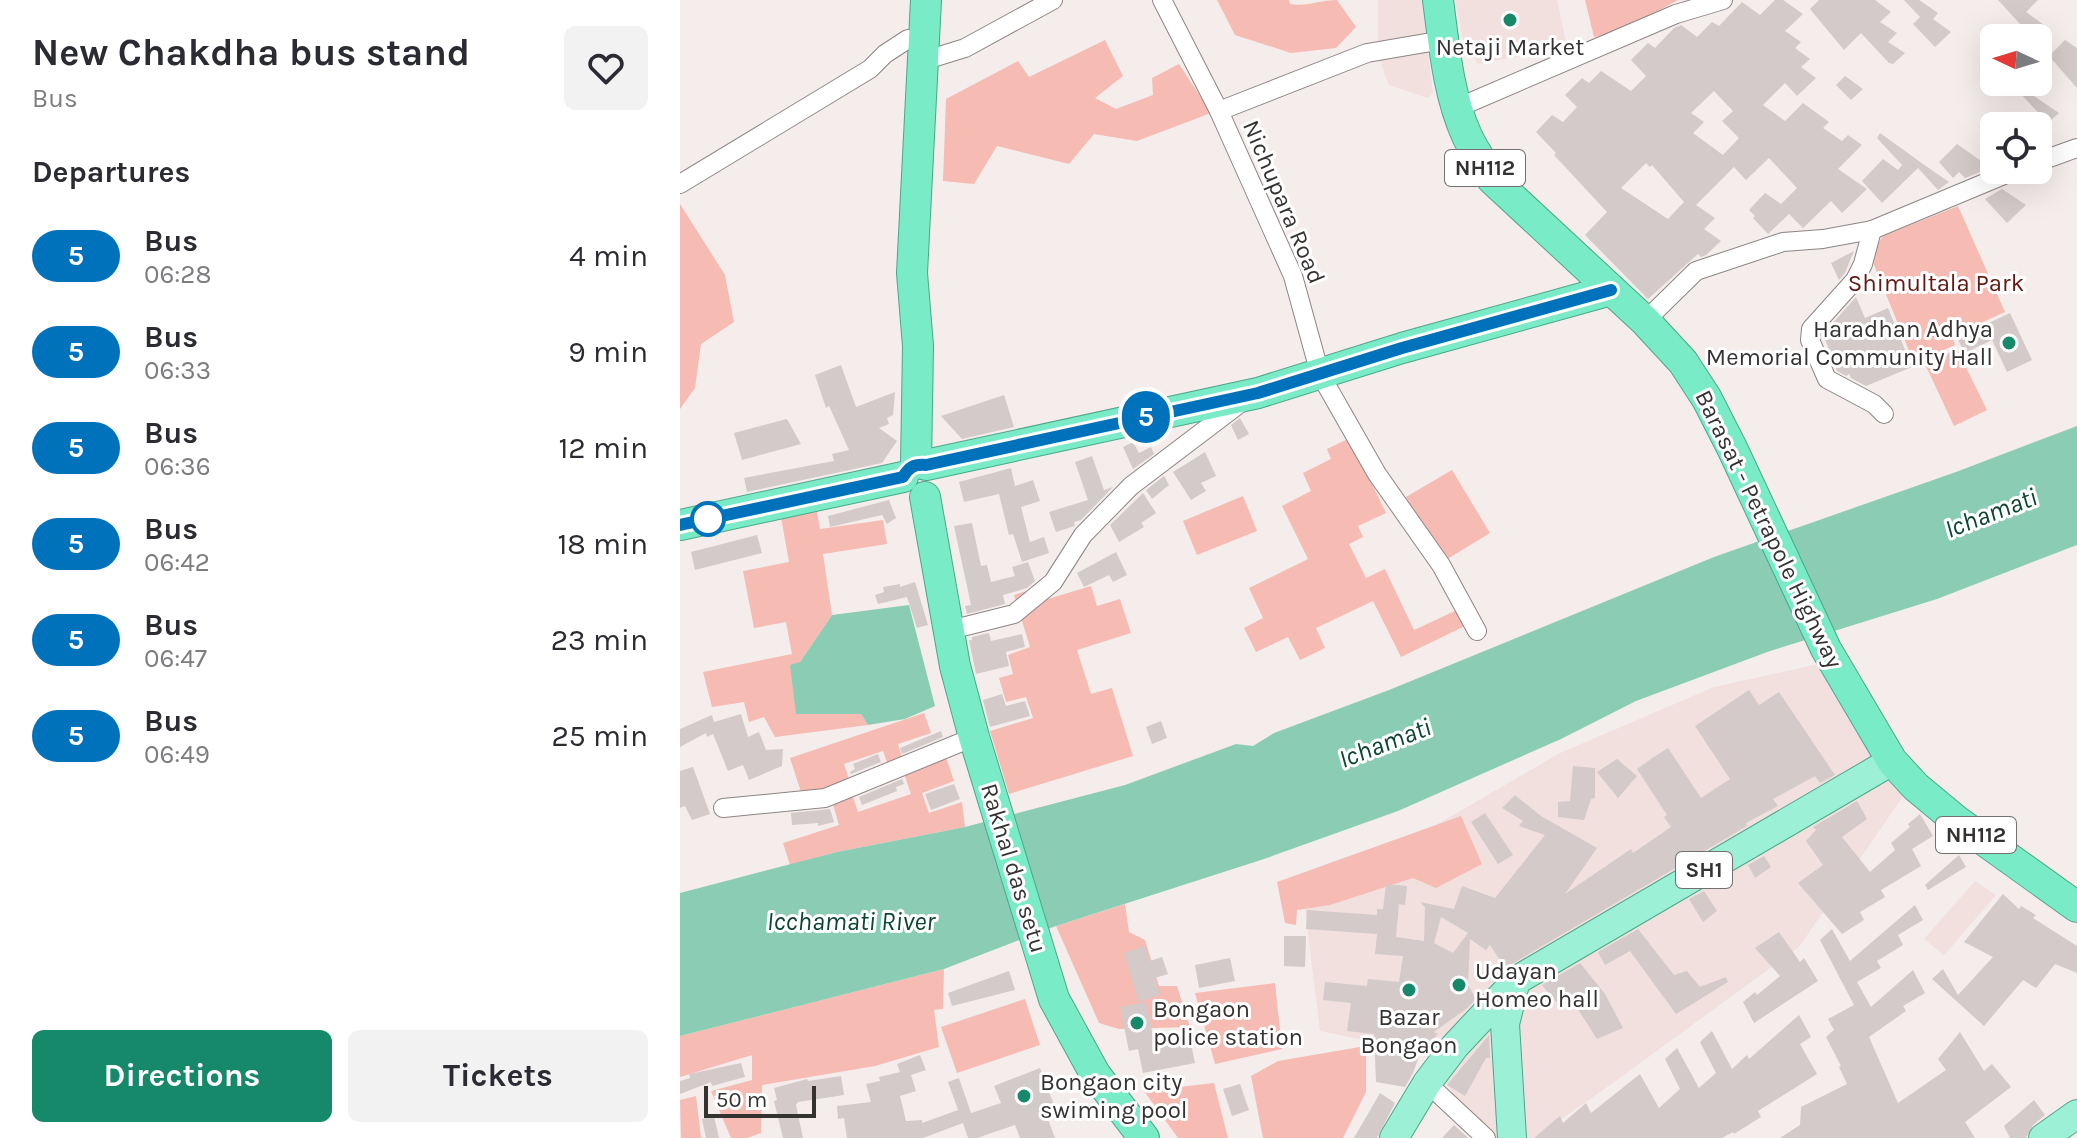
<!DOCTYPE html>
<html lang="en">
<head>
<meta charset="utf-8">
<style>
  :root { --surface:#fff; --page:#f2f2f3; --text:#2b2b33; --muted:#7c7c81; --accent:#16896a }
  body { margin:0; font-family:Karla,sans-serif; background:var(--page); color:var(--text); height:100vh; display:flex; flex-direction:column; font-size:30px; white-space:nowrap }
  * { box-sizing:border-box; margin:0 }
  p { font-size:26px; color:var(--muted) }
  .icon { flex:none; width:44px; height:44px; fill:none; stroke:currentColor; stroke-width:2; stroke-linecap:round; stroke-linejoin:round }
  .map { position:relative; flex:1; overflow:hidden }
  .details { display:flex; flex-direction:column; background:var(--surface); width:680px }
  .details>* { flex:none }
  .badge { padding:0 16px; border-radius:26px; font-size:28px; line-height:52px }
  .needle { width:52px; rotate:274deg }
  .controls { position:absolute; left:1300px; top:24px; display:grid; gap:16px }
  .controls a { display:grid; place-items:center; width:72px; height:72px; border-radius:12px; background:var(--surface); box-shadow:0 8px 32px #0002; font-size:40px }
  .scale { position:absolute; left:24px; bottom:20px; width:112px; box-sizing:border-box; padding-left:8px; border:4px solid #353232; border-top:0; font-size:22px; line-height:28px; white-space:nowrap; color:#353232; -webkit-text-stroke:6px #fff; paint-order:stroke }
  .map>.badge { position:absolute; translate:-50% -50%; box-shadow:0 0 0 4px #fff }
  h2 { padding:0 32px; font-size:30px; line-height:72px }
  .round { display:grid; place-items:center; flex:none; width:84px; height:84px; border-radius:12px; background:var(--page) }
  .overview { display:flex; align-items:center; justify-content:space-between; height:136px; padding:0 32px }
  h1 { font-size:38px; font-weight:700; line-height:60px }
  .button { display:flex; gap:16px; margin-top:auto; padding:16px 32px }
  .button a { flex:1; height:92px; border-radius:12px; background:var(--accent); color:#fff; font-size:32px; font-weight:700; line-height:92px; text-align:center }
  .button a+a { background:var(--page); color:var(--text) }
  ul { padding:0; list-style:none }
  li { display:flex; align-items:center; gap:24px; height:96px; padding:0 32px }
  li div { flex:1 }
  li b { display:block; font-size:30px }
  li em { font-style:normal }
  li .badge { min-width:88px; font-weight:700; text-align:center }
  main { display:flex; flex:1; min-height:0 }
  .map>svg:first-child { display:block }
  .built { fill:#f1e0de }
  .green { fill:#f6bbb3 }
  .water { fill:#8bcdb4 }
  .building { fill:#d3cac9; fill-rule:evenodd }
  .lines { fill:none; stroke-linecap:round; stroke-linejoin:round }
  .minor-casing { stroke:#8c8584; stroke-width:20 }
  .primary-casing { stroke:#4ca78a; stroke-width:30 }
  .trunk-casing { stroke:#4ca78a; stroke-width:32 }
  .minor { stroke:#fff; stroke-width:18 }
  .primary { stroke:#9bf0d5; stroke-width:28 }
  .trunk { stroke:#7aebc7; stroke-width:30 }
  .line-casing { stroke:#fff; stroke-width:18 }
  .line { stroke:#0072bc; stroke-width:12 }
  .poi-dot { fill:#16896a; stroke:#fff; stroke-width:3 }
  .stop-dot { fill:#fff; stroke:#0072bc; stroke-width:4 }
  .labels { text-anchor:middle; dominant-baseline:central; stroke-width:6; stroke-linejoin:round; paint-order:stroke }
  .shield { fill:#fff; stroke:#727070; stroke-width:2 }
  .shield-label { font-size:22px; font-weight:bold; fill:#353232 }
  .poi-label { font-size:24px; fill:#353232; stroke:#fff; text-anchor:start }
  .street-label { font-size:24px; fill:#353232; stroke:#fff }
  .park-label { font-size:24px; fill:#621813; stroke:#fff }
  .water-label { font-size:26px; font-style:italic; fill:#0c4534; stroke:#fff }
</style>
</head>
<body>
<main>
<section class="details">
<div class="overview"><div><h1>New Chakdha bus stand</h1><p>Bus</p></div><a class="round"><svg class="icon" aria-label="heart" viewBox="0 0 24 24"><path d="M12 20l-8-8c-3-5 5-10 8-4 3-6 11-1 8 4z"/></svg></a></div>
<h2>Departures</h2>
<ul>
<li><span class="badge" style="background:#0072bc;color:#fff">5</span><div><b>Bus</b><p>06:28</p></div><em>4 min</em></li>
<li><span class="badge" style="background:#0072bc;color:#fff">5</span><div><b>Bus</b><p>06:33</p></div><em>9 min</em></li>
<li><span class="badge" style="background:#0072bc;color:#fff">5</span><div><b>Bus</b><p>06:36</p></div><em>12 min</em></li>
<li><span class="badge" style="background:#0072bc;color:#fff">5</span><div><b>Bus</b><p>06:42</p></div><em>18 min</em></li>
<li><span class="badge" style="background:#0072bc;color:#fff">5</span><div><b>Bus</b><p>06:47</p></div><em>23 min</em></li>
<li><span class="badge" style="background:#0072bc;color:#fff">5</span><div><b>Bus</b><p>06:49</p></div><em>25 min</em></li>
</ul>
<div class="button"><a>Directions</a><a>Tickets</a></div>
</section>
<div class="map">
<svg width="1397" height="1138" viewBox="0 0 1397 1138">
  <rect width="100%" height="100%" fill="#f5edeb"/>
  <g class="built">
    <path d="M698,0H742L753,93L748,98L709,85L698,56Z"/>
    <path d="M775,0H877L887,47L798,64L783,40Z"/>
    <path d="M1143,663L1226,792L1119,947L933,1083L854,1138H801L747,1053L640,1031L624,902L880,753L1034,687Z"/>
    <path d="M1295,881L1316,895L1264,955L1244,939Z"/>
  </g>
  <g class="green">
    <path d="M537,0H609L610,4C627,7 640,0 657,0L676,27L656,48L611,53L555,35Z"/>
    <path d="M905,0H998L938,33L914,37Z"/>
    <path d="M425,40L443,76L415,98L436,109L473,95L472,78L499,64L531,113L457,141L414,134L389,164L317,146L294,184L263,181L266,99L338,61L349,77Z"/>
    <path d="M0,204L45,275L54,322L21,344L15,388L0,409Z"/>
    <path d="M1278,206L1325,312L1272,336L1275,345L1234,363L1190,255L1203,236Z"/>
    <path d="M1277,349L1307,410L1274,426L1245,364Z"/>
    <path d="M670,438L706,513L678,526L683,537L669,544L686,578L705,569L734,630L777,610L785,626L721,657L693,601L636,628L645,648L620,660L608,637L576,652L564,628L583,618L569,588L628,559L602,506L631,491L623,473L651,459L647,449Z"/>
    <path d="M772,470L810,533L764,561L726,497Z"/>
    <path d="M563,496L577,531L517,555L503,521Z"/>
    <path d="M137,512L140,529L203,520L207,544L143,554L152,615L120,662L116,714H181L188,725L95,737L84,717L69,722L64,702L32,707L23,672L112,654L106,622L74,628L63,571L109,562L101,517Z"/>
    <path d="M411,586L417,606L440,599L451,633L397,650L411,694L432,688L453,756L329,794L310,731L353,718L346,697L326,702L319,678L333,674L328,655L350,647L334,595L353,589L358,602Z"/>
    <path d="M244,713L251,733L218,744L225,767L265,754L274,781L242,793L249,813L282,802L285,827L157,852L110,865L103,843L159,825L152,801L172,794L178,812L231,794L221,765L209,768L203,751L164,764L170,782L123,798L110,758Z"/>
    <path d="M781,816L802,864L756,888L733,878L650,905L617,910L616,925L605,923L597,882Z"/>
    <path d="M445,904L449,932L465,940L479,986H497L510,1027L439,1029L419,1023L376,926Z"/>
    <path d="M264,969L263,1009L254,1010L259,1047L195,1066L82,1085L81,1133L67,1138H51L31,1091L72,1080V1055L0,1077V1036Z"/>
    <path d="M595,983L602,1049L535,1064L515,993Z"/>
    <path d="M345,999L360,1045L277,1073L261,1027Z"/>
    <path d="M686,1046V1092L663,1138H583L571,1076L598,1061Z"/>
    <path d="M534,1083L548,1138H498L464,1091Z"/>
    <path d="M16,1096L21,1138H1L0,1100Z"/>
  </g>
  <g class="water">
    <path d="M1397,426V545L1257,599L1090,651L956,701L881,739L718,811L584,859L376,926L264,969L0,1036V893L157,852L285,827L445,785L556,744L573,746L594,733L709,690L1034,557L1276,472Z"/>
    <path d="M229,605L255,706L225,719L188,725L181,714H116L110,665L120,662L152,615Z"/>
  </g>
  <g class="building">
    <path d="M1095,0H1103L1123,14L1105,31L1121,42L1115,48L1130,59L1121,67L1136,78L1117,96L1105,83L1083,105L1105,121L1123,103L1149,122L1143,128L1162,141L1168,135L1182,145L1158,169L1187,189L1162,213L1151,201L1123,228L1109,214L1088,234L1073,218L1075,216L1069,210L1085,193L1101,204L1117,188L1089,158L1066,180L1054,167L1016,205L1035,218L1024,229L1041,241L1026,255L1021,257L1018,254L968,299L905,235L927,212L874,155L876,153L856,132L872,115L883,122L897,107L885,95L902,78L909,83L921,71L951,91L966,76L951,60L968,43L975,48L994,28L1001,25L1017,37L1032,22L1039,26L1062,2L1080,15ZM1034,91L1053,111L1042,121L1059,138L1043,155L1013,133L1024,122L1011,113ZM966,163L970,167L972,165L1004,202L988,219L941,188Z"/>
    <path d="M1139,0H1195L1211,12L1200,22L1217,33L1208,42L1225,53L1213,64L1209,63L1181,33L1164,50L1130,9Z"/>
    <path d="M1224,0H1239L1258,13L1253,19L1271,32L1255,47L1233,24L1240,17Z"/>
    <path d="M1318,0H1358L1346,12L1364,25L1352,37Z"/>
    <path d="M1385,40L1397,48V88L1369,56Z"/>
    <path d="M1165,76L1183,89L1171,100L1156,85Z"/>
    <path d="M1342,88L1379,113L1368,123L1339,92Z"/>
    <path d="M1200,133L1243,164L1269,182L1258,190L1238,168L1202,203L1182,181L1203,159L1218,170L1222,165L1197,138Z"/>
    <path d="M1277,144L1307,165L1300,172L1285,178L1279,172L1273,178L1259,162Z"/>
    <path d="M1322,189L1346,205L1327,223L1305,199Z"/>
    <path d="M1174,251L1165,273L1159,280L1151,263Z"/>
    <path d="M1176,297L1185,318L1208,308L1232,367L1186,386L1171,378L1169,374L1166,376L1157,371L1143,334Z"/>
    <path d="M1330,313L1352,360L1327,372L1312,340L1285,353L1277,338Z"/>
    <path d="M161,365L176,407L215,392L213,415L207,418L209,424L199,428L217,441L202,463L67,492L64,478L154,461L152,454L169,450L149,406L146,408L135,375Z"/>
    <path d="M324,395L334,427L282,439L261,416Z"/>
    <path d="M560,418L569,434L558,440L551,425Z"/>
    <path d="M107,419L121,444L62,460L54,433Z"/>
    <path d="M453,442L459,453L471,447L474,454L453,469L443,447Z"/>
    <path d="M525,452L536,476L521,483L526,491L511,500L493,472Z"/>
    <path d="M412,456L424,490L433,487L401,520L394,522L395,526L376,532L369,512L408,500L395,462Z"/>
    <path d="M331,468L335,486L353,480L360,501L341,507L350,542L364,537L369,553L342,562L333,534L329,535L319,494L284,502L279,482Z"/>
    <path d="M484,476L489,485L472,499L466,490Z"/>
    <path d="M463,493L476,513L461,523L464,527L439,542L430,525Z"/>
    <path d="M209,500L216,518L207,524L202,515L150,527L148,516Z"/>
    <path d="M292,523L301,566L307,565L311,582L335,576L332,567L348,562L355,581L347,588L323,595L325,604L287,614L285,606L291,605L274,526Z"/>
    <path d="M77,535L82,553L15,570L11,552Z"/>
    <path d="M436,552L447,575L433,582L429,575L404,587L397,573Z"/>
    <path d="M235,582L248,625L237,628L227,597L198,604L195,595L204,592L203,587L220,584V587Z"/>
    <path d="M309,633L311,641L342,634L345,647L326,652L329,666L296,674L289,640H292V637Z"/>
    <path d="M1069,690L1079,705L1099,692L1155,775L1140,783L1135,776L1093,799L1098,806L1066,823L1067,826L825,968L810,945L806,950L790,939L788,985L796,999L786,1009L754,1032L758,1034L741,1051L733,1073L725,1087L696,1082L694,1034L667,1031L671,1003L643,1000L645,982L687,986L688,979L719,982L723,956L695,954L697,934L626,929L627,910L697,915V909H703L706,884L727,886L725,905L719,904L716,937L744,941L745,907L740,902L774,909L782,886L815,898L865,835L839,826L843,821L822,808L835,795L861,816L917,848L885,894L951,849L953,853L991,827L984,817L987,815L957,769L974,757L988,748L1021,798L1050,779L1015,726ZM761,917L788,933L773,953L754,943Z"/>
    <path d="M322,694L326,706L345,701L350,716L310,727L303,700Z"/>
    <path d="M61,714L68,737L79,732L86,750L103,749L102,766L69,780L63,765L48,771L33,734L27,737L26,733L0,747V729L32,715L34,722Z"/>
    <path d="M481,721L487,738L472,744L466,727Z"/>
    <path d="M261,731L263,737L222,754L220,748Z"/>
    <path d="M198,754L201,762L171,774L170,772L175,769L173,764Z"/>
    <path d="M937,759L957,776L938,798L917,772Z"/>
    <path d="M893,766L915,768V798L911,799L904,820L878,817V802L890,801Z"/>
    <path d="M13,767L30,814L12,820L5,806L0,808V771Z"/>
    <path d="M222,779L224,784L216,787L217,791L182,805L179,797Z"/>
    <path d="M274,784L280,799L251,810L245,794Z"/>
    <path d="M1177,801L1187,819L1162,837L1190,872L1215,850L1211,843L1230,827L1228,824L1240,814L1253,836L1232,849L1241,866L1201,890L1205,897L1180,912L1184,920L1162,934L1118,883L1143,865L1126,841L1136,830L1133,827Z"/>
    <path d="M150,809L154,822L138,826V823L112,825L111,813Z"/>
    <path d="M805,813L833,855L818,864L791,822Z"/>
    <path d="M1279,855L1286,867L1248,890L1245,885Z"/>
    <path d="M1084,856L1091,867L1075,878L1068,865Z"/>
    <path d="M1024,891L1037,911L1023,922L1009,899Z"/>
    <path d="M1323,894L1339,909L1341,906L1356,915L1353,918L1397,946V973L1375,964L1356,988L1343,980L1304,1026L1252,979L1263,969L1278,995L1313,957L1284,942Z"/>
    <path d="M1235,905L1243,920L1218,935L1223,945L1197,961L1201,968L1177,982L1191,1007L1233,970L1245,993L1223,1006L1226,1011L1189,1037L1218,1103L1266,1070L1258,1059L1280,1032L1304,1071L1312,1064L1331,1087L1285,1122L1295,1138H1100L1120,1125L1121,1107L1167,1084L1159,1067L1161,1066L1146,1037L1154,1030L1148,1019L1174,1005L1140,940L1152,929L1170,961Z"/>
    <path d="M958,929L994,975L1007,971L1020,987L1046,977L1048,982L996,1014L950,951L925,965L918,952Z"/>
    <path d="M1099,932L1120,962L1124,958L1138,981L1074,1023L1063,1002L1075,992L1077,995L1100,976L1075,948Z"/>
    <path d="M604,936H626L625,967L604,966Z"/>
    <path d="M465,946L470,961L482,957L488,974L475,978L480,995L459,1002L444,953Z"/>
    <path d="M550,958L555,981L519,988L515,965Z"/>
    <path d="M900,963L925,994L943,1028L917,1039L887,992L876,1002L862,985Z"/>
    <path d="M329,971L335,990L272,1006L268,993Z"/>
    <path d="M466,1002L475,1046L510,1038L515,1063L463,1073L458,1049L449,1051L440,1007Z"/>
    <path d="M1119,1015L1131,1037L1120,1044L1137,1074L1078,1111L1081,1117L1054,1134L1053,1132L1042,1138H854L880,1116L883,1123L906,1103L911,1113L960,1074L979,1108L1000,1089L985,1059L997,1048L1019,1088L1036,1073L1020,1042L1032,1031L1052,1069L1067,1055L1069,1059Z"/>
    <path d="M809,1035L810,1058H806L785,1096L767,1085Z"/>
    <path d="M240,1055L246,1070L231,1075L236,1091L220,1096L226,1121L242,1120V1123L278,1110L268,1082L279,1078L291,1113L321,1103L314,1086L360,1068L374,1105L364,1109L375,1138H340L335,1125L297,1138H288L283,1123L243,1138H167L164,1118L158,1119L157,1106L191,1102L186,1084L200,1081L199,1077L220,1072L217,1064Z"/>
    <path d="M61,1063L65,1077L32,1086L31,1082L0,1094V1081L10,1078L9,1074Z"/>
    <path d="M161,1076L164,1095L118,1102L116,1105L123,1138H103L94,1101L97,1100L94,1088L127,1079L128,1081Z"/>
    <path d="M560,1084L569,1110L552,1116L543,1089Z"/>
    <path d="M700,1093L715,1103L697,1138H674Z"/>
    <path d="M1354,1100L1365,1115L1353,1125L1346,1138H1330L1324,1126Z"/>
    <path d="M34,1116L39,1138H26L22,1119Z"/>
    <path d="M774,1125L786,1136L788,1138H762Z"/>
  </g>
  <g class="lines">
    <g class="minor-casing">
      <g id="minor">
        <path d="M482,0L539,111L613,276L640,374L697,474L761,565L797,631"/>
        <path d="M243,61L285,48L373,0"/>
        <path d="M777,108L996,14L1043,0"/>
        <path d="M539,111L687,53L763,40"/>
        <path d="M1358,162L1397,148"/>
        <path d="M0,184L190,69L205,54L228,39L244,46"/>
        <path d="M1192,230L1183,264L1175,280L1131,329L1130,340L1147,379L1194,404L1204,414"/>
        <path d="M965,321L1016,271L1103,242L1143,239L1192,230L1336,170"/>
        <path d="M270,630L334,614L373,582L403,535L451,486L563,401"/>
        <path d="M43,808L145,798L294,737"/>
        <path d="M747,1083L806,1138"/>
      </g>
    </g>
    <g class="primary-casing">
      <g id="primary">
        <path d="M714,1138L747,1083L775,1046L837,980L1212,761"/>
        <path d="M832,1138L825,1024L835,984"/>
        <path d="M1363,1138L1397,1114"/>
      </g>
    </g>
    <g class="trunk-casing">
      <g id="trunk">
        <path d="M758,0C764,45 768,94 787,136C794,151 804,165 812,179L965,321L1003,362L1027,399L1052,448L1146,649L1212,761L1236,787L1277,821L1397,907"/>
        <path d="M236,464L238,346L232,273L246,0"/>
        <path d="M246,465L578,393L722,348L931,290"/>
        <path d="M245,497L275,666L294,737L374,999L415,1074L464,1138"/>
        <path d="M0,525L223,477"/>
      </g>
    </g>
    <use href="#minor" class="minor"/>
    <use href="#primary" class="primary"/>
    <use href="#trunk" class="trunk"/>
  </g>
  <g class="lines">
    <g class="line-casing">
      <path id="line" d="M0,525L223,477C229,467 234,464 246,465L578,393L722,348L931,290"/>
    </g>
    <use href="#line" class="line"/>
  </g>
  <g class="poi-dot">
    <circle cx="830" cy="20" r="8"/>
    <circle cx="1329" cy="343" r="8"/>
    <circle cx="779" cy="985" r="8"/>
    <circle cx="729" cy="990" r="8"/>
    <circle cx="457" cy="1023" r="8"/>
    <circle cx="344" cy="1096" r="8"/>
  </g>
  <circle class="stop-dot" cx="28" cy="519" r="16"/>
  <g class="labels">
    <g class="shield">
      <rect x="765" y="150" width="80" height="36" rx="6"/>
      <rect x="1256" y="817" width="80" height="36" rx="6"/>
      <rect x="996" y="852" width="56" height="36" rx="6"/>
    </g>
    <g class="shield-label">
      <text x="805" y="168">NH112</text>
      <text x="1296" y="835">NH112</text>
      <text x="1024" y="870">SH1</text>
    </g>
    <g class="poi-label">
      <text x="830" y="47" text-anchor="middle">Netaji Market</text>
      <text x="1313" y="329" text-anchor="end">Haradhan Adhya<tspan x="1313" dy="28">Memorial Community Hall</tspan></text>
      <text x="795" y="971">Udayan<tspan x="795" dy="28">Homeo hall</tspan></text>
      <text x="473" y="1009">Bongaon<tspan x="473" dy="28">police station</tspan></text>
      <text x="729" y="1017" text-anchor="middle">Bazar<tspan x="729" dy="28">Bongaon</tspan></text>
      <text x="360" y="1082">Bongaon city<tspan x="360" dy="28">swiming pool</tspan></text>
    </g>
    <g class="street-label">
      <text transform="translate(604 202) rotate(67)">Nichupara Road</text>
      <text transform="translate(1089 529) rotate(64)">Barasat - Petrapole Highway</text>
      <text transform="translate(334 868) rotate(73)">Rakhal das setu</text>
    </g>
    <g class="park-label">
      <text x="1256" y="283">Shimultala Park</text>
    </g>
    <g class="water-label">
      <text transform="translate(1311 513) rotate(-21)">Ichamati</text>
      <text transform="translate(705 743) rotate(-21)">Ichamati</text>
      <text x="171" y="921">Icchamati River</text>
    </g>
  </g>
</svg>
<div class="controls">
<a><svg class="needle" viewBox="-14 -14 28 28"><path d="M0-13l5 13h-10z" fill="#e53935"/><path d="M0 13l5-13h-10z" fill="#7c7c81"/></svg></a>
<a><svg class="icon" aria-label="locate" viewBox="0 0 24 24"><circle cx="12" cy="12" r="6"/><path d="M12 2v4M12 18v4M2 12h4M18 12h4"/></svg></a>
</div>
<div class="scale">50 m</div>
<b class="badge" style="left:466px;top:417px;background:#0072bc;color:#fff">5</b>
</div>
</main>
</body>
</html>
